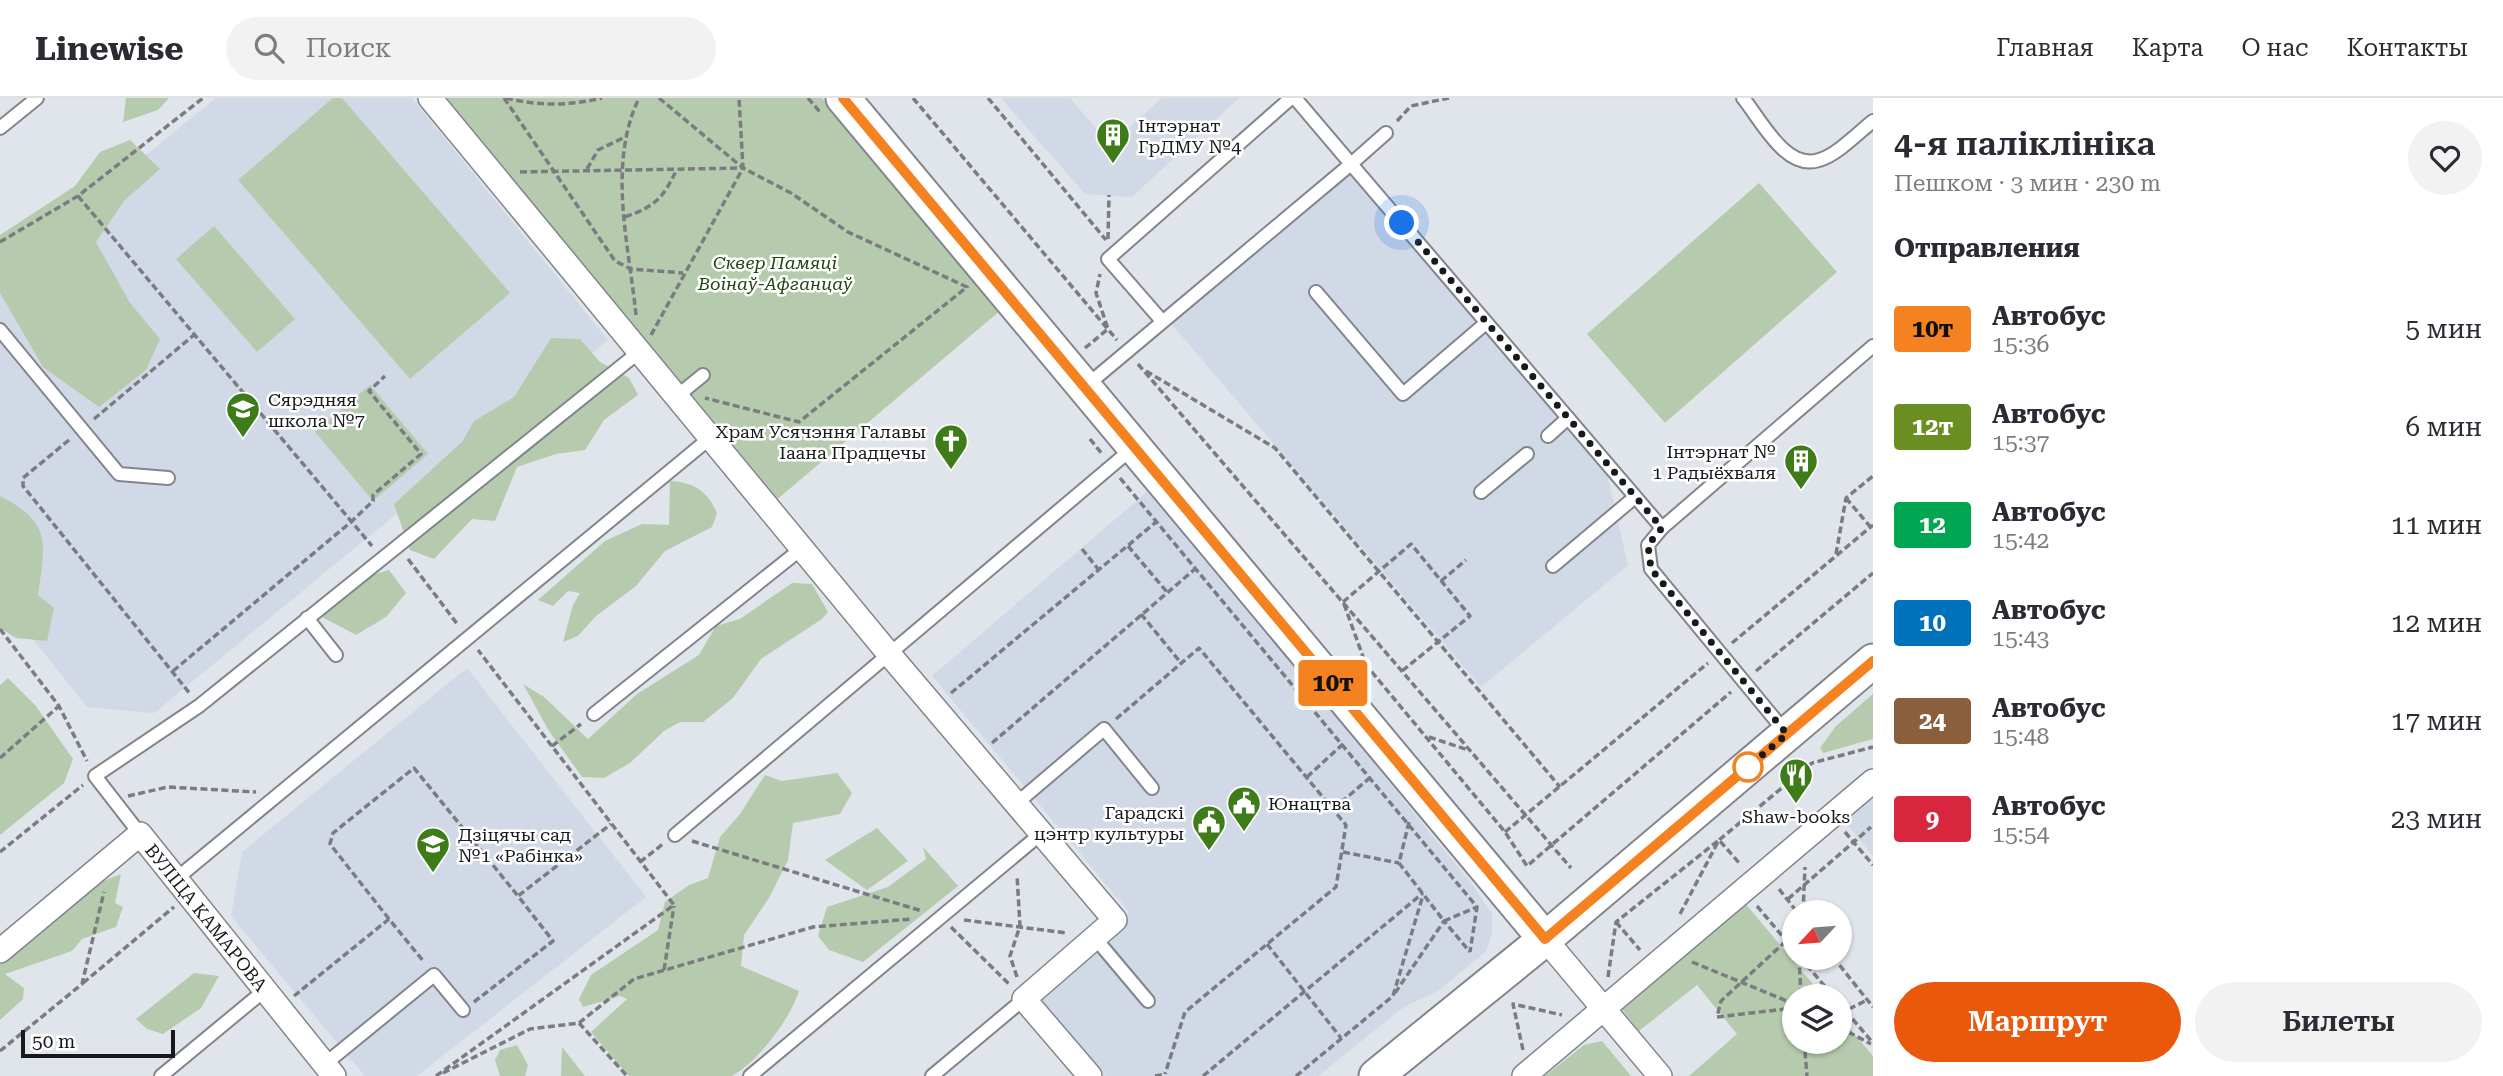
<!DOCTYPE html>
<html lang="ru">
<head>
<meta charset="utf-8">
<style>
  :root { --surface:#fff; --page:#f2f2f3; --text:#2b2b33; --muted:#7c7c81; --line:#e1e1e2; --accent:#ea580c }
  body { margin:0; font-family:"Roboto Serif",serif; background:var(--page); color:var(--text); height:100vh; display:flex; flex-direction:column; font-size:26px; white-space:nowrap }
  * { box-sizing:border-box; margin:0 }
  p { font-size:23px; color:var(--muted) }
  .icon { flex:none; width:38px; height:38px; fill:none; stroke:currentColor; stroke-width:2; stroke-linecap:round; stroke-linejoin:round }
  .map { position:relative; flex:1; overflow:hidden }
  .sheet { display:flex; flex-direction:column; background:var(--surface); width:630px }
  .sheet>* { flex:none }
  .badge { padding:0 14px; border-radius:5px; font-size:24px; line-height:46px }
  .needle { width:46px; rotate:244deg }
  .buttons { position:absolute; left:1782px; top:802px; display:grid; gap:14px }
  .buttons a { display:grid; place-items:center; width:70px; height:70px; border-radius:50%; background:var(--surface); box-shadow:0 2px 5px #0004; font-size:35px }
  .scale { position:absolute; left:21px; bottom:18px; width:154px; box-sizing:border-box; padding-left:7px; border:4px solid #18191b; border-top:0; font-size:19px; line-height:24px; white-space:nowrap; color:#18191b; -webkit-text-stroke:5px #fff; paint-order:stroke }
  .you { position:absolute; width:35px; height:35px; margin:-18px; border:5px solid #fff; border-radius:50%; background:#1a73e8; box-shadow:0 0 0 10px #1a73e833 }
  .map>.badge { position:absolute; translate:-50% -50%; box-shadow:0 0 0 4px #fff }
  h2 { padding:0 21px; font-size:26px; line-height:63px }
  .round { display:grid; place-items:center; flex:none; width:74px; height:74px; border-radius:37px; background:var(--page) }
  .summary { display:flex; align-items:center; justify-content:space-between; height:119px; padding:0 21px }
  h1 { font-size:33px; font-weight:600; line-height:52px }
  .action { display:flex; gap:14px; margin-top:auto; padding:14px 21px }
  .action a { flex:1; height:80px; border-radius:42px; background:var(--accent); color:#fff; font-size:28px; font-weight:600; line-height:80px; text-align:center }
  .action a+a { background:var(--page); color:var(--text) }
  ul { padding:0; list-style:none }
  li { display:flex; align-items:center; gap:21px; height:98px; padding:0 21px }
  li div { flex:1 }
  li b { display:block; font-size:26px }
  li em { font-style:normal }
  li .badge { min-width:77px; font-weight:700; text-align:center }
  header { display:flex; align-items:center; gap:42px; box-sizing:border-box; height:98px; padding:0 35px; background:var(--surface); border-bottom:2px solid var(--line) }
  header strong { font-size:33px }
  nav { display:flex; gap:38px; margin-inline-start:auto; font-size:24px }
  .search { width:490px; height:63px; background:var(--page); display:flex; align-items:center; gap:18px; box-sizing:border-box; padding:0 24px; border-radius:38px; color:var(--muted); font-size:26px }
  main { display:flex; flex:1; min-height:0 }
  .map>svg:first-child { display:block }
  .built { fill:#d1d9e6 }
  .green { fill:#b6cbae }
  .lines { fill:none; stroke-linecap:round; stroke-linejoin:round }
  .lane-casing { stroke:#82858c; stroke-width:16 }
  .street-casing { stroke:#82858c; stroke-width:26 }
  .secondary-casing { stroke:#82858c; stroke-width:37 }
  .path { stroke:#7a7c81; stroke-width:3.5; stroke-dasharray:7 3.5; stroke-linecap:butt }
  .lane { stroke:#fff; stroke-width:12 }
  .street { stroke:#fff; stroke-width:23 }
  .secondary { stroke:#fff; stroke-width:33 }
  .line-casing { stroke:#fff; stroke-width:16 }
  .line { stroke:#f58220; stroke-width:10 }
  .walk { stroke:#18191b; stroke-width:7; stroke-dasharray:0 12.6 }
  .stop-dot { fill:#fff; stroke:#f58220; stroke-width:3.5 }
  .labels { text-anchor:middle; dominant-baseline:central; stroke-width:5; stroke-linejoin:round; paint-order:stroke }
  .poi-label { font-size:18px; fill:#18191b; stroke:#fff; text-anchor:start }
  .park-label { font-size:18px; font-style:italic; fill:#234512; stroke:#fff }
  .street-label { font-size:18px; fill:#18191b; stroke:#fff }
</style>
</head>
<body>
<header>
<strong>Linewise</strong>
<div class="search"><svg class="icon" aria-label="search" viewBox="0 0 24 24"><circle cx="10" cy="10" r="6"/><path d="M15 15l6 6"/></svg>Поиск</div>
<nav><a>Главная</a><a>Карта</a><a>О нас</a><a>Контакты</a></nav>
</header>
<main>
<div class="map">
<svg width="1873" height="978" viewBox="0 0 1873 978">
  <rect width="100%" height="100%" fill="#e0e4eb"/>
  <g class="built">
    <path d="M216,0H412L608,242L154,615L87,609L0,500V176Z"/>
    <path d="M1001,0H1070L1102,37H1121L1162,0H1239L1132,99L1085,96Z"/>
    <path d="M1345,65L1607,376L1628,467L1481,589L1163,216Z"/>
    <path d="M1147,394L1345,630L1474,789L1492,816V835L1486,853L1438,893L1404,909L1318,978H1105L1036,899L1129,814L932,578Z"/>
    <path d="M467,570L646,799L417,978H365L231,818L242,754Z"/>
    <path d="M1873,677V758L1834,711Z"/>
  </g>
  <g class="green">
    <path d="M126,0H169L158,12L123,24Z"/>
    <path d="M333,0H342L510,195L410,281L238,82Z"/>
    <path d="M438,0H822L1001,212L774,404Z"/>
    <path d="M130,42L160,71L124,103L96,144L130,205L160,241L146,272L99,309L43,269L0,195V137L75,88L100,54Z"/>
    <path d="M1759,85L1837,174L1665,325L1587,236Z"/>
    <path d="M214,128L295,221L257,254L176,161Z"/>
    <path d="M551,240L580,241L600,264L629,280L638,297L604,322L585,352L556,356L517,369L495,423L472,421L434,461L410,452L394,406L462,344L474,323L514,299Z"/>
    <path d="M370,287L428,356L373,403L315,334Z"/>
    <path d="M670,383C693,384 708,393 717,415L712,429L665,453L636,488L596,518L578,538L563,544L573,507L580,495L568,493L553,508L538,502L605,443L642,426L669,427Z"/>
    <path d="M0,398C53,425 45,446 38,497L54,510L47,543L16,540L0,530Z"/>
    <path d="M389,472L406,495L386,519L356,537L322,519L369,478Z"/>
    <path d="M792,485L812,486L828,514L822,521L761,561L733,600L703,624H680L664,633L630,665L604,680L582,679L549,633L523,586L544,599L588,641L637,596L699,557L716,528L740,521Z"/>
    <path d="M8,580L35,607L73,661L64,685L0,737V587Z"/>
    <path d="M1873,596V641L1823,655L1820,650L1836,628Z"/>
    <path d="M837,675L852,695L840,716L793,725L788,762L769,800L744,837L741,868L799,893C790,921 758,964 732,978H629L591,934L627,901L620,898L583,909L579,901L591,877L658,832L665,804L689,787L708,780L720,739L740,716L765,677L782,683Z"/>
    <path d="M877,730L908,763L867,792L825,762Z"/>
    <path d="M923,749L958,788L863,864L829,852L818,838L827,809L888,789L926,761Z"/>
    <path d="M121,776L115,805L123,809L116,829L82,841L72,853L5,876L24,890L23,901L0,922V859L91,788Z"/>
    <path d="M1744,804L1823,898H1794V943H1839V918L1873,958V978H1689L1737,936L1697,887L1639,933L1622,911Z"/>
    <path d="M194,875L219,878L201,910L163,936L147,931L136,921Z"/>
    <path d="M1602,943L1631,978H1545L1584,947Z"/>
    <path d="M517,947L528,967L525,978H500L495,962L500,952Z"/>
    <path d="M562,949L585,978H561Z"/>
  </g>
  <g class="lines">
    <g class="lane-casing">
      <g id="lane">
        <path d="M1295,0L1351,66L1386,35"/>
        <path d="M1743,0C1761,22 1786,73 1819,62C1837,57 1858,35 1873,23"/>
        <path d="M0,30L37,0"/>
        <path d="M1316,194L1403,296L1486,225"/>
        <path d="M1162,223L1108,161L1291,0"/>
        <path d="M0,232L119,376L168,380"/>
        <path d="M1086,288L1351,66L1662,430"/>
        <path d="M676,299L703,277"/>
        <path d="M1548,338L1568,320"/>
        <path d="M1481,394L1527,356"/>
        <path d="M1553,468L1635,399"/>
        <path d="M307,520L336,557"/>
        <path d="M594,616L801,451"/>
        <path d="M1787,636L1651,471L1648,447L1662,430L1873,248"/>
        <path d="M1017,705L1104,631L1152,690"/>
        <path d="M140,736L95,678L199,608L639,254"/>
        <path d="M675,737L1134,349"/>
        <path d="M176,781L710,340"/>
        <path d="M1095,840L1148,903"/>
        <path d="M325,966L434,877L463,912"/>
        <path d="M161,978L265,892"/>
        <path d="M750,978L1043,734"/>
        <path d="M932,978L1024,901"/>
      </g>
    </g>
    <g class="street-casing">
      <g id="street">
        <path d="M430,0L889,556L1115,822L1024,901L1090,978"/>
        <path d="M1545,841L1660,978"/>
        <path id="s1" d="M0,853L140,736L334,978"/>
        <path d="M1524,978L1873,683"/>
      </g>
    </g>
    <g class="secondary-casing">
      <g id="secondary">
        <path d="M843,0L1545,841"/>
        <path d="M1376,978L1545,841L1873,563"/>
      </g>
    </g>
    <g class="path">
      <path d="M504,0L615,163L631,171L683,175"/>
      <path d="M506,0C537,8 570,8 602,0"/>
      <path d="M659,0L743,70L791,95L848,134L967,189L799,324L705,300"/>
      <path d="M808,0L820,14"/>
      <path d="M913,0L1117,242"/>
      <path d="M988,0L1106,142"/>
      <path d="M1397,23L1411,8L1449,0"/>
      <path d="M587,71L598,52L625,39"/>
      <path d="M520,74L743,70"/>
      <path d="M78,98L372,448"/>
      <path d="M625,119C656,108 663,100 677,71"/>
      <path d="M1108,141L1109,97"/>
      <path d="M0,144L78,98L203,0"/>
      <path d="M636,217C629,147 607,67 639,0"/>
      <path d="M651,237L743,70L739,0"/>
      <path d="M1085,250L1108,231L1096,195L1100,176"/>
      <path d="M1138,266L1571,770"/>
      <path d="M1146,273L1275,350L1560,689"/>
      <path d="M94,321L194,237"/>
      <path d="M1090,341L1103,357"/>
      <path d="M69,342L23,380V388L191,597"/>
      <path d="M1120,380L1477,809L1470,854"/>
      <path d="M1846,400L1873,432"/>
      <path d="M1128,448L1167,494"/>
      <path d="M1082,451L1098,471"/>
      <path d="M1836,456L1846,400L1873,378"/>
      <path d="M408,461L458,527"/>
      <path d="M1441,483L1466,462"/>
      <path d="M1343,504L1411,446L1470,518L1402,573"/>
      <path d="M1344,506L1366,567L1505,734L1527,768L1731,594"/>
      <path d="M1141,516L1181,565"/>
      <path d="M0,531L59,608L87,663"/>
      <path d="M1732,545L1873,427"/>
      <path d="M173,573L351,424L373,403V397L421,356L369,293L385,278"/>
      <path d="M1756,573L1873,475"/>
      <path d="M951,595L1156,424"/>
      <path d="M1116,621L1199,550L1346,727L1336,789L1185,914L1165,976"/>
      <path d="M1429,639L1468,652"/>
      <path d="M992,645L1195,471"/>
      <path d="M552,648L581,626"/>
      <path d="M0,660L59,608"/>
      <path d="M1307,679L1343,646"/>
      <path d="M128,698L168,689L256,694"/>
      <path d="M1333,711L1371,679"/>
      <path d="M1409,724L1399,765L1444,823L1477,809"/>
      <path d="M1505,734L1708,565"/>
      <path d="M1845,734L1873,767"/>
      <path d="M692,743L922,813"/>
      <path d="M0,754L83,687"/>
      <path d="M1343,754L1399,765"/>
      <path d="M640,764L663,746"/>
      <path d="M1779,791L1797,814"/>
      <path d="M1788,801L1871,729"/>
      <path d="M1757,808L1794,852"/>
      <path d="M1803,814L1805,769"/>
      <path d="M1680,816L1719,742L1812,665L1873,649"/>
      <path d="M389,821L330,746L333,735L414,670L518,798"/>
      <path d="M964,822L1067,835"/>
      <path d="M1616,824L1640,852"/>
      <path d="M951,829L1010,887"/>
      <path d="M1786,843L1721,903L1717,919L1794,910"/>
      <path d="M1267,846L1341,940"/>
      <path d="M1799,859L1801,898"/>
      <path d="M1800,859L1833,898"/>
      <path d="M1833,859L1873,909"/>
      <path d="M1692,864L1794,906"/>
      <path d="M664,872L674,808"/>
      <path d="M1017,879L1010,858L1020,828L1017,777"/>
      <path d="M1608,879L1616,824L1719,742L1741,767"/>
      <path d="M83,885L174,809"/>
      <path d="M1395,895L1444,823L1470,854"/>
      <path d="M294,898L389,821L424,864"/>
      <path d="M474,904L553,843L518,798L611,726"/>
      <path d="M1839,905L1873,945"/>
      <path d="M1839,912L1845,913L1867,902"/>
      <path d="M579,925L627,978"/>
      <path d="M1839,929L1871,946"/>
      <path d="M1804,943L1807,978"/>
      <path d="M1523,952L1513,906L1562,917"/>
      <path d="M0,953L82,886L104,794"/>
      <path d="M443,975L530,931L579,925L634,881L813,829L912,821"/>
      <path d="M436,978L674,807L478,552"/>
      <path d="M1155,978L1165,976"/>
      <path d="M1203,978L1423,795"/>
      <path d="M1296,978L1393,898L1423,797"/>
    </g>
    <use href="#lane" class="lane"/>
    <use href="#street" class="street"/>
    <use href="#secondary" class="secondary"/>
  </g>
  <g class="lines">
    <g class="line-casing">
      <path id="line" d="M843,0L1545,841L1873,563"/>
    </g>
    <use href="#line" class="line"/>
    <path class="walk" d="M1402,125L1662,430L1648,447L1651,471L1787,636L1748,669"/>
  </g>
  <defs>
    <g id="building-pin" transform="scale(1.75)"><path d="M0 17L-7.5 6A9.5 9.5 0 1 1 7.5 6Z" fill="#3d7c19" stroke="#fff"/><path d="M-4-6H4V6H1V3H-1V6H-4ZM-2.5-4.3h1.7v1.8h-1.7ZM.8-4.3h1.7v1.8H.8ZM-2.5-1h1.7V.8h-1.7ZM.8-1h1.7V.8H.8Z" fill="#fff"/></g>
    <g id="school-pin" transform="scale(1.75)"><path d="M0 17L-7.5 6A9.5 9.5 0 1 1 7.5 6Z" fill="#3d7c19" stroke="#fff"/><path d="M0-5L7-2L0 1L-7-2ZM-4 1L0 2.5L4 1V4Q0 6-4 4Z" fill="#fff"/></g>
    <g id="church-pin" transform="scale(1.75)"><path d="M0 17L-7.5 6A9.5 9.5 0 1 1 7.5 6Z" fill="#3d7c19" stroke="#fff"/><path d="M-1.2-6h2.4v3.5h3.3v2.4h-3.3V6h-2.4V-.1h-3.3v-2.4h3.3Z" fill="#fff"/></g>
    <g id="restaurant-pin" transform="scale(1.75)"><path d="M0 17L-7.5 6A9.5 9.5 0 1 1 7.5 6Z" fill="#3d7c19" stroke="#fff"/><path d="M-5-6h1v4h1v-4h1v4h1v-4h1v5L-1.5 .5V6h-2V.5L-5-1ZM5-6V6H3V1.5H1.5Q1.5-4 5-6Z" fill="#fff"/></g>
    <g id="civic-pin" transform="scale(1.75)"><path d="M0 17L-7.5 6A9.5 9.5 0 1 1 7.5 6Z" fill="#3d7c19" stroke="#fff"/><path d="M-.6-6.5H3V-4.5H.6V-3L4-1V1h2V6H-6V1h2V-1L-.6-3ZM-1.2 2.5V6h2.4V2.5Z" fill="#fff"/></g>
  </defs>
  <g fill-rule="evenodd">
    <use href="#building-pin" x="1113" y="37"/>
    <use href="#school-pin" x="243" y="311"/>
    <use href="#church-pin" x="951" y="343"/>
    <use href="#building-pin" x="1801" y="363"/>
    <use href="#restaurant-pin" x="1796" y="677"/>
    <use href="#civic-pin" x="1244" y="705"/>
    <use href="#civic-pin" x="1209" y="724"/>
    <use href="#school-pin" x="433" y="746"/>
  </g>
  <circle class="stop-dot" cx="1748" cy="669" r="14"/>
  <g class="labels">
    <g class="poi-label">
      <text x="1138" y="27">Інтэрнат<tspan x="1138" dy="21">ГрДМУ №4</tspan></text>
      <text x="268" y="301">Сярэдняя<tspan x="268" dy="21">школа №7</tspan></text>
      <text x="926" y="333" text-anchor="end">Храм Усячэння Галавы<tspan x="926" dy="21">Іаана Прадцечы</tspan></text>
      <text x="1776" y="353" text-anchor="end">Інтэрнат №<tspan x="1776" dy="21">1 Радыёхваля</tspan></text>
      <text x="1268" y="705">Юнацтва</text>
      <text x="1184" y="714" text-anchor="end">Гарадскі<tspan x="1184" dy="21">цэнтр культуры</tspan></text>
      <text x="1796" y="718" text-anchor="middle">Shaw-books</text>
      <text x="458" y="736">Дзіцячы сад<tspan x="458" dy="21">№1 «Рабінка»</tspan></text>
    </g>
    <g class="park-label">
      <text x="775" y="164">Сквер Памяці<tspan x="775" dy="21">Воінаў-Афганцаў</tspan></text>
    </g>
    <g class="street-label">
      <text stroke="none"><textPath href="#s1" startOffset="289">ВУЛІЦА КАМАРОВА</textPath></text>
    </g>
  </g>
</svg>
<div class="buttons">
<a><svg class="needle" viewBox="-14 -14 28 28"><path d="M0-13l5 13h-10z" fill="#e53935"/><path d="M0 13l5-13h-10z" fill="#7c7c81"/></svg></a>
<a><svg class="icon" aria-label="layers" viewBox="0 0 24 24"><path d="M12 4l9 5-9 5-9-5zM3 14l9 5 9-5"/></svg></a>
</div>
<div class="scale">50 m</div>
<div class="you" style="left:1402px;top:125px"></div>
<b class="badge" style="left:1333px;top:585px;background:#f58220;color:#111">10т</b>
</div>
<section class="sheet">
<div class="summary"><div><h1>4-я паліклініка</h1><p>Пешком · 3 мин · 230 m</p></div><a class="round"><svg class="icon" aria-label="heart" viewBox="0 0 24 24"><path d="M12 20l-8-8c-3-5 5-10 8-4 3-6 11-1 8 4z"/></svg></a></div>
<h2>Отправления</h2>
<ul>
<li><span class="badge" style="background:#f58220;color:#111">10т</span><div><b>Автобус</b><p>15:36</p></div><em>5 мин</em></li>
<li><span class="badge" style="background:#6b8e23;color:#fff">12т</span><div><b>Автобус</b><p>15:37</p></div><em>6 мин</em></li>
<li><span class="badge" style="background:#00a651;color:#fff">12</span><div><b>Автобус</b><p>15:42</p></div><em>11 мин</em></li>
<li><span class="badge" style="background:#0072bc;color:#fff">10</span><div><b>Автобус</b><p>15:43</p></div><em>12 мин</em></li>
<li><span class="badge" style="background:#8b5e3c;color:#fff">24</span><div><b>Автобус</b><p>15:48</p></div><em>17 мин</em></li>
<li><span class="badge" style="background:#d7263d;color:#fff">9</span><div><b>Автобус</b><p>15:54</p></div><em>23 мин</em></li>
</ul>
<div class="action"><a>Маршрут</a><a>Билеты</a></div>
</section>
</main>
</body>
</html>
